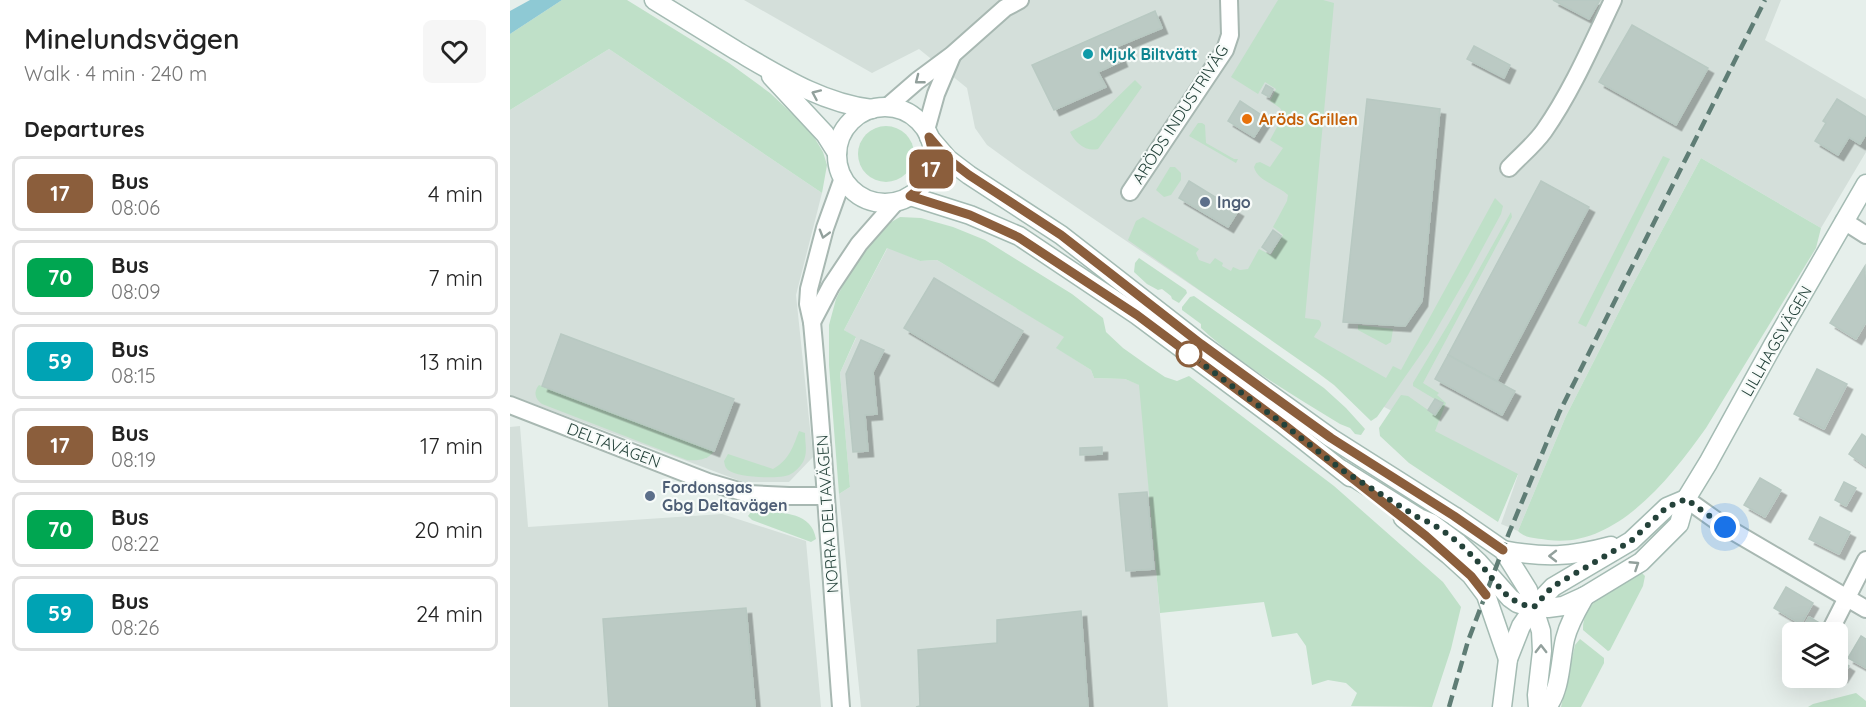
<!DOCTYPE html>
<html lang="en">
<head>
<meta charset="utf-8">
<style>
  :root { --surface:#fff; --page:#f6f6f6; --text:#222; --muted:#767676; --line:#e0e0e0 }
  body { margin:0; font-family:Quicksand,sans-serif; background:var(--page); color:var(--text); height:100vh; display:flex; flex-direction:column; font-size:22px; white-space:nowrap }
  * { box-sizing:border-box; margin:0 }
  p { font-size:20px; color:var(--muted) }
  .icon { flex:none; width:33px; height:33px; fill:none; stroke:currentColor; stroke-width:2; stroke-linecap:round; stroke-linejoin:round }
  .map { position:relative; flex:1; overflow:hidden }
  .details { display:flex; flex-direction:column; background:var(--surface); width:510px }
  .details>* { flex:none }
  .badge { padding:0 12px; border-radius:9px; font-size:21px; line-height:39px }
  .controls { position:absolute; left:1272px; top:622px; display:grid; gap:12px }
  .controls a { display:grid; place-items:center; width:66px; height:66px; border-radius:9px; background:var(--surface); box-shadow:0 6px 24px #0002; font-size:30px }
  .you { position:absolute; width:30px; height:30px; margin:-15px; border:4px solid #fff; border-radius:50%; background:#1a73e8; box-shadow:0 0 0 9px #1a73e833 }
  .map>.badge { position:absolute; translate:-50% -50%; box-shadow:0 0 0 3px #fff }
  h2 { padding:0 24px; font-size:22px; line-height:54px }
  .round { display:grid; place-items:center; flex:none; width:63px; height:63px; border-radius:9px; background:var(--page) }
  .headline { display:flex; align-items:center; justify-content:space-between; height:102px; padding:0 24px }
  h1 { font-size:28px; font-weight:600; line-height:45px }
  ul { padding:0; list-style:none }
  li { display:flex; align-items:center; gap:18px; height:75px; margin:0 12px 9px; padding:0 12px; border:3px solid var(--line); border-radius:9px }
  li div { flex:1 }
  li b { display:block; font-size:22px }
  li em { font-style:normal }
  li .badge { min-width:66px; font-weight:700; text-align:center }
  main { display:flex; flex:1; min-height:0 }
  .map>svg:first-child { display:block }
  .built { fill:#d4dfda }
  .green { fill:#bfe0c8 }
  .water { fill:#8ec9d4 }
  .building { fill:#bbcac4; stroke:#b8c9c2; stroke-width:1.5; filter:url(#shadow) }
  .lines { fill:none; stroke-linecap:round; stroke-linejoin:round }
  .street-casing { stroke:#a8b8b2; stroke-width:20 }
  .secondary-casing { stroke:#a4bbb3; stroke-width:21 }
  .street { stroke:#fff; stroke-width:16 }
  .secondary { stroke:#fff; stroke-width:18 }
  .rail { stroke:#5f7d75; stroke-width:4.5; stroke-dasharray:12 6; stroke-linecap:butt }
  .oneway { stroke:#92a09c }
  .line-casing { stroke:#fff; stroke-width:14 }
  .line { stroke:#8b5e3c; stroke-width:9 }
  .walk { stroke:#24423a; stroke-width:6; stroke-dasharray:0 10.8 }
  .culture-dot { fill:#0f9aa8; stroke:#f7fbf9; stroke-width:2 }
  .food-dot { fill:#e8710a; stroke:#f7fbf9; stroke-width:2 }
  .service-dot { fill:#5c6f8a; stroke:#f7fbf9; stroke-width:2 }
  .stop-dot { fill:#fff; stroke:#8b5e3c; stroke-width:3 }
  .labels { text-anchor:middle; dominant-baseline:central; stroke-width:4.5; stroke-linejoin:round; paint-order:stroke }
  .culture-label { font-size:16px; font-weight:bold; fill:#0d838f; stroke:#f7fbf9; text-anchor:start }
  .street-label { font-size:16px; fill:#24423a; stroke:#f7fbf9 }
  .food-label { font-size:16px; font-weight:bold; fill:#c56008; stroke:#f7fbf9; text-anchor:start }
  .service-label { font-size:16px; font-weight:bold; fill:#4e5e75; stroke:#f7fbf9; text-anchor:start }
</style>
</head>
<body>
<main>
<section class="details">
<div class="headline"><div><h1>Minelundsvägen</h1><p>Walk · 4 min · 240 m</p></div><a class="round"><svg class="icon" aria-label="heart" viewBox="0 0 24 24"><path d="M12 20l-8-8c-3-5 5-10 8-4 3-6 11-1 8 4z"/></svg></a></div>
<h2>Departures</h2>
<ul>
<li><span class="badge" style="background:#8b5e3c;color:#fff">17</span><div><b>Bus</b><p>08:06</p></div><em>4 min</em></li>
<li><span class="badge" style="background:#00a651;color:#fff">70</span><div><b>Bus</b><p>08:09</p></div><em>7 min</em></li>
<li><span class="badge" style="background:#00a3b4;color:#fff">59</span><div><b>Bus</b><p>08:15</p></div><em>13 min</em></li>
<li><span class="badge" style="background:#8b5e3c;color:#fff">17</span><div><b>Bus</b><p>08:19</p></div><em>17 min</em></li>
<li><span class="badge" style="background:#00a651;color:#fff">70</span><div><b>Bus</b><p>08:22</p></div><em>20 min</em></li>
<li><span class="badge" style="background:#00a3b4;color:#fff">59</span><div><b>Bus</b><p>08:26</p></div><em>24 min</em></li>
</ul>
</section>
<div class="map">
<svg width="1356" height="707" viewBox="0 0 1356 707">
  <defs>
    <filter id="shadow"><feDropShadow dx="5.5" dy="5.5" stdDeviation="0" flood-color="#0004"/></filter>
  </defs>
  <rect width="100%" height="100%" fill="#e6efeb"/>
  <g class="built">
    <path d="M234,0H1271L1255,40L1356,99V152L1311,228L1191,158L1121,288L1056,416L1008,531L991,524L1008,475L823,381L513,171L477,145L465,128L457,88L409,49L362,73Z"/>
    <path d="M99,49L312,193L286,295L303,457L279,482H233L0,395V110Z"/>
    <path d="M378,247L410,261L427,260L555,337L547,348L581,370L584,378L615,379L630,385L658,707H351L329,494L340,487L330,373L346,338L334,330Z"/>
    <path d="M10,426L18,527L212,514L296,541L311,707H0V427Z"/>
  </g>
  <g class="green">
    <path d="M52,0H117L219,63L260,93L291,122L304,137L313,152L317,165L312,193L99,49L0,110V34Z"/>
    <path d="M768,0H813L824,3L795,318L809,320C815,325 807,331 804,337L876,378L883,366L891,370L985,198L993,206L991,214L958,275L918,344L867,417L861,421L824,385L808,373L618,240L626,221L633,217L689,249L686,253L689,260L700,264L705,258L713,263L712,266L721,271L723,267L730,270L738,269L749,249L761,255L773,235L763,227L777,201L778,195C768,185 747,181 744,167L746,163L750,162L760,167L773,148L760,140L774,114L770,108L760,101L766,89L755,82L748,94L721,77Z"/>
    <path d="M625,80L632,87L588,149C576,152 565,143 560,132L586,118Z"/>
    <path d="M688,123H692L695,125L696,143L724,159H728L726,163L679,136Z"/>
    <circle cx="376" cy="154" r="28"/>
    <path d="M1153,156L1160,159L1076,327L1068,323Z"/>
    <path d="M1191,158L1311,228L1306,248L1196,428C1161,477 1106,549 1038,540C1027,538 1016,539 1008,531L1056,416L1121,288Z"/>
    <path d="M660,167H665L671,173V180L661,195L654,197L646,190Z"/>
    <path d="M1001,212L1002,217L913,383L929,393L927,395L936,403L925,431L1008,474L988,522L899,463L870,436L869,428L891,395L898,396L925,415L933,404L903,386V383L939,323Z"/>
    <path d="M390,217L411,218L443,227L475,240L562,294L593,318L596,332L613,348L637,365L655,377L667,381L679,376L824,486L933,582L951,607L941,649L922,707L841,706L847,693L836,683L818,680L802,685L796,646L787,633L762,637L754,602L650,613L629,385L615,379L584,378L581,370L546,348L554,337L427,260L410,261L377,248L334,330L346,337L330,373L340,487L329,494L319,365V325L326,299L339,273L363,237L376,225Z"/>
    <path d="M629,258L676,290L677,293L669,303L662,299L661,296L652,289L648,290L637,284L624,272L625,263Z"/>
    <path d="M684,296L814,388L836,408L855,429L851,435L845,434L840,428L830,424C782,394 732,366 691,328V324L672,310V307L680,297Z"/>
    <path d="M848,325L883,329L881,342L876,345L848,330Z"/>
    <path d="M29,385L204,451C198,460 188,461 177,460L32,404C25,399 23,392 29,385Z"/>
    <path d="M289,431L295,433C295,443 298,453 293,462C290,467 285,472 279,475C268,479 228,478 218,470C215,467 215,466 214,461L218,454L263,469C279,460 283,447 289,431Z"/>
    <path d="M241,512C264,513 301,508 306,539L301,542L242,520L238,516Z"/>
    <path d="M1132,573L1135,576L1133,586L1100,650L1098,651L1073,630C1072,599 1108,585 1132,573Z"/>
    <path d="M1070,639L1094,658V663L1071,707H1051L1065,645Z"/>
    <path d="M1346,693L1356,701V707H1298L1303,704Z"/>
  </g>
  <path class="water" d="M20,0H52L0,34V11Z"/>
  <g class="building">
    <path d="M1043,0H1090L1079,19Z"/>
    <path d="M645,11L652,28L606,47L612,61L588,72L596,87L544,110L522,65Z"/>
    <path d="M1122,25L1198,68L1166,125L1089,82Z"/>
    <path d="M964,46L1000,65L994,78L957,59Z"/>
    <path d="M756,85L763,89L759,97L752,93Z"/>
    <path d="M857,99L930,109L912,301L895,326L833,322Z"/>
    <path d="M1327,99L1356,117V134L1350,144L1339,137L1328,155L1305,141L1316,123L1313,121Z"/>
    <path d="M730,101L756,118L744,137L718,121Z"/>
    <path d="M679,181L728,211L718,227L669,198Z"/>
    <path d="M1031,181L1079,207L987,381L938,355Z"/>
    <path d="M763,230L771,236L760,253L752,247Z"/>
    <path d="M1355,266L1356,322L1346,339L1320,323Z"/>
    <path d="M424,278L513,331L483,381L394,328Z"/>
    <path d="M51,334L224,399L204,451L32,386Z"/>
    <path d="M351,340L374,350L363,372L367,414L355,415L358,451L343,452L336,374Z"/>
    <path d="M938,355L1005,391L992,415L925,379Z"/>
    <path d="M1307,369L1337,384L1314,429L1284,414Z"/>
    <path d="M925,399L933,403L925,415L918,410Z"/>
    <path d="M1352,434L1356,437V466L1339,454Z"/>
    <path d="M592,447V454L570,455V448Z"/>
    <path d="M1250,478L1271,490L1255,517L1234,505Z"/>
    <path d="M1334,482L1346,488L1336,506L1325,500Z"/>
    <path d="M637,492L644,569L616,571L609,494Z"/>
    <path d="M1310,517L1340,532L1329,554L1299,539Z"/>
    <path d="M1276,587L1303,603L1291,624L1264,608Z"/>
    <path d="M236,608L245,707H99L93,619Z"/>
    <path d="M571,611L578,707H406L410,706L408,650L487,643V620Z"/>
    <path d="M1299,617L1313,625L1308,633H1290Z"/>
    <path d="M1351,636L1356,639V668L1338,658Z"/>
    <path d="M1328,659L1339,666L1332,677L1328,674Z"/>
  </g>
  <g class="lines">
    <g class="street-casing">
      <g id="street">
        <path d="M377,107L407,81L442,55L495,8L510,0"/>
        <path d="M416,130L426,94L442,56"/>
        <path d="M999,168C1010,156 1024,145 1034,131C1062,91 1082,44 1103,0"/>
        <path d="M620,192L715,50L720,35L719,0"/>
        <path d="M1334,221L1356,235"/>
        <path d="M302,322L321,286L349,244L385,203"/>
        <path d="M0,405L198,482L239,494L279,496H315"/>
        <path d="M1176,499L1214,526L1356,609"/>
        <path d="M1319,633L1356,560"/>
        <path d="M331,707C321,578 314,450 302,322L298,304L299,289L315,228L333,178"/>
      </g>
    </g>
    <g class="secondary-casing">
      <g id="secondary">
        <path d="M144,0C172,17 199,34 227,51C270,76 312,103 362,109"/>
        <path d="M261,76L315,134L327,153"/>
        <circle cx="375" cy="155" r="48"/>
        <path d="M419,137L438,159L459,175L551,235L691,344L757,392L821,438L944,516L993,550L1018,590L1031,631L1032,651L1027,695L1028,707"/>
        <path d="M400,196L460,215L509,236L627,315L772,423L840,477"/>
        <path d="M832,470L909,518L921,523L948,543L968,562L1000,598L1007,603L1016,606L1038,608L1053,606L1075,596L1131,562L1169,524L1176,499L1198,463L1263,345L1356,184"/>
        <path d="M893,518L939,555L961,575L976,595L998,659"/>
        <path d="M993,550C1035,558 1060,557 1101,546"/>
        <path d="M992,707L998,659L1011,626L1024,607L1043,587L1121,541L1157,507L1176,499"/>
        <path d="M1037,707C1051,689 1050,661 1055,639C1059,623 1067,610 1075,596"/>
      </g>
    </g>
    <use href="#street" class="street"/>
    <use href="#secondary" class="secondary"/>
    <path class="rail" d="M939,707L958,641L999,533L1049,413L1255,0"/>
  </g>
  <defs><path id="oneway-chevron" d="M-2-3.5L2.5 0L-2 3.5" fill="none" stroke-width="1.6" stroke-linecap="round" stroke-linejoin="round" transform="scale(1.5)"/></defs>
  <g class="oneway">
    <use href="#oneway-chevron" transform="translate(409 80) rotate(142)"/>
    <use href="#oneway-chevron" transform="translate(306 94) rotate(-156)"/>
    <use href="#oneway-chevron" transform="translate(314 234) rotate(106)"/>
    <use href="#oneway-chevron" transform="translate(1043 556) rotate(180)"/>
    <use href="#oneway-chevron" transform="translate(1125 565) rotate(-33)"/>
    <use href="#oneway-chevron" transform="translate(1031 649) rotate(-90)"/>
  </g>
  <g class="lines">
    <g class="line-casing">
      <path id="line" d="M976,595L961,576L916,536L772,423L627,315L508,237L460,215L400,196C420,181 427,161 419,137L438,159L459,175L551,235L691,344L757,392L821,438L944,516L993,550"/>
    </g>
    <use href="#line" class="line"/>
    <path class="walk" d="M679,354L772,423L832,470L909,518C931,526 952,545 968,562C988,582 994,603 1024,607L1042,587L1121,541L1157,507L1176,499L1215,527"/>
  </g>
  <circle class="culture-dot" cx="578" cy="54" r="6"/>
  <circle class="food-dot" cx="737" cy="119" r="6"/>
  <g class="service-dot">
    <circle cx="695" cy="202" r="6"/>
    <circle cx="140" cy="496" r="6"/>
  </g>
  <circle class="stop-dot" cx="679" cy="354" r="12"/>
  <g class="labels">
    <g class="culture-label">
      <text x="590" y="54">Mjuk Biltvätt</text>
    </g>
    <g class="street-label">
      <text transform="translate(670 114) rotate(-57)">ARÖDS INDUSTRIVÄG</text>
      <text transform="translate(1266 341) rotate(-60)">LILLHAGSVÄGEN</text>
      <text transform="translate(104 445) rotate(21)">DELTAVÄGEN</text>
      <text transform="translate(317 514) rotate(-94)">NORRA DELTAVÄGEN</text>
    </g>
    <g class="food-label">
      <text x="749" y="119">Aröds Grillen</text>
    </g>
    <g class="service-label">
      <text x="707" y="202">Ingo</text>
      <text x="152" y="487">Fordonsgas<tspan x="152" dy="18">Gbg Deltavägen</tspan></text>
    </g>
  </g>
</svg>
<div class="controls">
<a><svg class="icon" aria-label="layers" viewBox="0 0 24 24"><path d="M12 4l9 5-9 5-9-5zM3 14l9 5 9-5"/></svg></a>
</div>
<div class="you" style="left:1215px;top:527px"></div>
<b class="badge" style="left:421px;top:169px;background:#8b5e3c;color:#fff">17</b>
</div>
</main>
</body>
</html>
